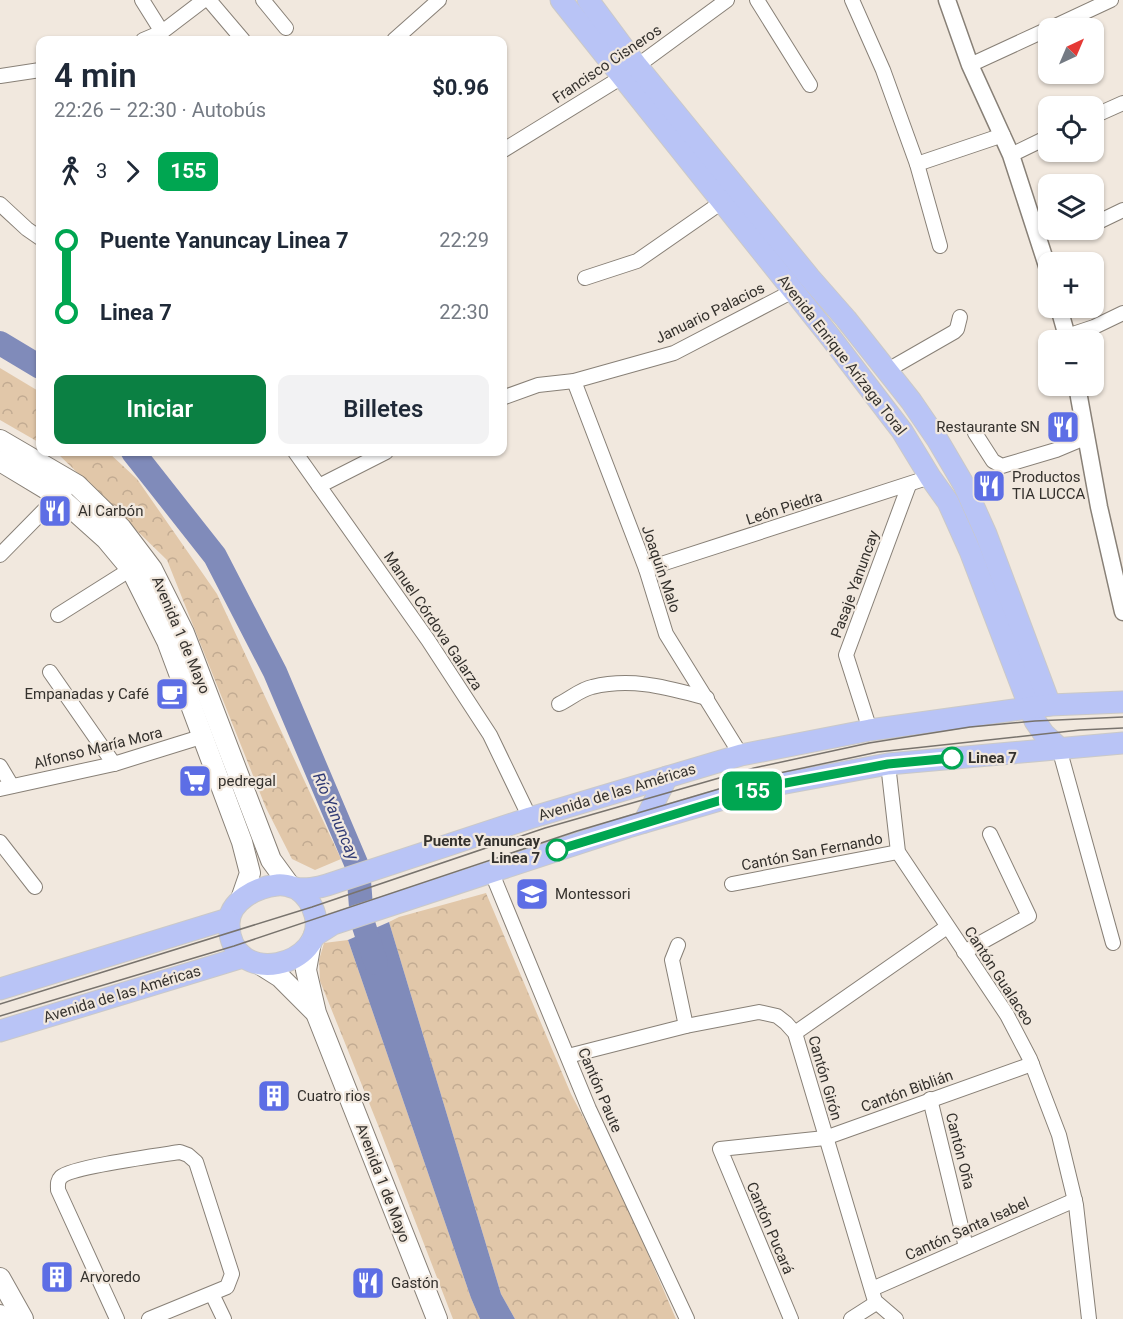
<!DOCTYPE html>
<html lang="es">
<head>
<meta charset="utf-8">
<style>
  :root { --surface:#fff; --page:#f2f2f3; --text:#1f2937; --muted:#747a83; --accent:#0b8043 }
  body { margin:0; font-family:Roboto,sans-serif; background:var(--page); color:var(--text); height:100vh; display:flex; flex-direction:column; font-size:22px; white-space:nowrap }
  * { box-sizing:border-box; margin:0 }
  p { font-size:20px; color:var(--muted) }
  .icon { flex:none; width:33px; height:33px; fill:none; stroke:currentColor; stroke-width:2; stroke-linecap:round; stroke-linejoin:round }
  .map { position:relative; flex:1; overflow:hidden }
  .side { position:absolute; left:36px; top:36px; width:471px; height:420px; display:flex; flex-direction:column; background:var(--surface); border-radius:12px; box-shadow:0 2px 4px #0004 }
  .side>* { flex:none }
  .badge { padding:0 12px; border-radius:9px; font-size:21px; line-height:39px }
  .needle { width:39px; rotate:44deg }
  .fabs { position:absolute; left:1038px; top:18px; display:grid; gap:12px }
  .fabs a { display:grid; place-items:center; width:66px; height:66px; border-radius:12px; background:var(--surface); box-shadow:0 2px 4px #0004; font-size:30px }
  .map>.badge { position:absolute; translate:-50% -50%; box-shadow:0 0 0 3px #fff }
  .legs { display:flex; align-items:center; gap:9px; height:66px; padding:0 18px; font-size:20px }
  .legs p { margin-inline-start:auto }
  .summary { display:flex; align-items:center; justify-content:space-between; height:102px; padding:0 18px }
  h1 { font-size:33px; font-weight:600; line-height:45px }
  .primary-button { display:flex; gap:12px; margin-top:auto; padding:12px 18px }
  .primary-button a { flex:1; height:69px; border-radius:12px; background:var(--accent); color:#fff; font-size:24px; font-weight:600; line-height:69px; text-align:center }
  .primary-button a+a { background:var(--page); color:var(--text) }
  ul { padding:0 18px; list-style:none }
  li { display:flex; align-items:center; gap:21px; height:72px; font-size:22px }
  li i { display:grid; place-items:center; width:9px; height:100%; margin:0 8px; background:currentColor }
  li i::after { content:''; width:15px; height:15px; margin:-8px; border:4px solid; border-radius:50%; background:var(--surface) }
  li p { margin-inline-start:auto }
  li:first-child i { background:linear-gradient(#0000 50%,currentColor 0) }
  li:last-child i { background:linear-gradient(currentColor 50%,#0000 0) }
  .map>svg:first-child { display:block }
  .forest { fill:url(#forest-crowns) }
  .water { fill:#808bba }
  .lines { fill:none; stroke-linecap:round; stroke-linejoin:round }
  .river { stroke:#808bba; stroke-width:24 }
  .minor-casing { stroke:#888077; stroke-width:16 }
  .tertiary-casing { stroke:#888077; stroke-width:19 }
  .secondary-casing { stroke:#888077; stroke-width:22 }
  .primary-casing { stroke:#cac9c8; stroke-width:23 }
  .minor { stroke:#fff; stroke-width:14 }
  .tertiary { stroke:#fff; stroke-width:16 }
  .secondary { stroke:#fff; stroke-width:20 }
  .primary { stroke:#b9c4f6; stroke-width:21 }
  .tram { stroke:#78736d; stroke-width:1.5 }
  .line-1-casing { stroke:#fff; stroke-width:14 }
  .line-1 { stroke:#00a651; stroke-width:9 }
  .stop-1-dot { fill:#fff; stroke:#00a651; stroke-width:3 }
  .labels { text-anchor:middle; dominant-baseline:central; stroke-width:4.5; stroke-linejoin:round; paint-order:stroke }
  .street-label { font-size:15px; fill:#34312d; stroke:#f1e8de }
  .poi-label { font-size:15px; fill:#34312d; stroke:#f1e8de; text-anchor:start }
  .stop-label { font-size:15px; font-weight:bold; fill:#34312d; stroke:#f1e8de; text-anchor:start }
  .water-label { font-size:16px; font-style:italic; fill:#2e3873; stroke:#f1e8de }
</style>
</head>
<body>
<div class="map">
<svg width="1123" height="1319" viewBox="0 0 1123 1319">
  <defs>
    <pattern id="forest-crowns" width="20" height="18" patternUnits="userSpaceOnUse" patternTransform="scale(1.5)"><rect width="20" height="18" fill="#e1c7a9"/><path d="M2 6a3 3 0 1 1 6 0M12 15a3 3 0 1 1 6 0" fill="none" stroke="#c2ab92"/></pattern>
  </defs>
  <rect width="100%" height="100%" fill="#f1e8de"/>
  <g class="forest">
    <path d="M0,368L40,392V443L0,420Z"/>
    <path d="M56,452H108L137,479L217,594L341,859L315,870L292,859L266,808L167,560Z"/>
    <path d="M486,893L571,1094L615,1177L676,1319H515L501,1294L389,922L399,917Z"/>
    <path d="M348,940L471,1298L480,1319H453L378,1125L320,981L319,960L324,943Z"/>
  </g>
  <path class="water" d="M389,922L501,1294L515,1319H480L471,1298L348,940Z"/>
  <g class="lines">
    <g class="river">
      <path d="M0,343L40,367"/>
      <path d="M133,452L215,556L275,672L358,868L362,920L376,963"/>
    </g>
    <g class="minor-casing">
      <g id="minor">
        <path d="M142,0L162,32"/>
        <path d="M209,0L243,40"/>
        <path d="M263,0L286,28"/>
        <path d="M757,0L810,85"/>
        <path d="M852,0L883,70L917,164L940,246"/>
        <path d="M1051,28L1111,0"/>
        <path d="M143,40L162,32L204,0"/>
        <path d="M394,40L439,0"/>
        <path d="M970,65L1048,29"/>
        <path d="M0,76L40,70"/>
        <path d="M1094,116L1123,103"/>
        <path d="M502,151L622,77L727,0"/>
        <path d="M1011,155L1048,137"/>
        <path d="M917,164L1003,135"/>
        <path d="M0,204L27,229L40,238"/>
        <path d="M1094,224L1123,210"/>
        <path d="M585,278L637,261L722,202"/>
        <path d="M1067,336L1094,327L1123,313"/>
        <path d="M886,371L954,332L957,329L960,317"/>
        <path d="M574,381L646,569L666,634L741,755"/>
        <path d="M502,398L538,385L574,381L674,353L793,291"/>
        <path d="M975,433L993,461L1002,466L1056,450L1087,437"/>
        <path d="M295,452L428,640L490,735L530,818"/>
        <path d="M319,486L386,452"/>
        <path d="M0,555L58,496L65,492"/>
        <path d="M646,569L930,477"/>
        <path d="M58,615L131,569"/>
        <path d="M50,672L114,764"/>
        <path d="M559,704C570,699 581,689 592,687C633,677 668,688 707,698"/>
        <path d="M870,730L846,655L909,485"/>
        <path d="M1059,748L1113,943"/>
        <path d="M888,764L898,852L1007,1015L1030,1059L1059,1135L1076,1205L1089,1319"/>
        <path d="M0,766L12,786"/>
        <path d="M0,789L114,764L204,736"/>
        <path d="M0,842L35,887"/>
        <path d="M491,871L589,1109L687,1319"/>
        <path d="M732,884L898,852"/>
        <path d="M678,945L672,960L686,1026"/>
        <path d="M964,952L1029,916L990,834"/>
        <path d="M795,1033L947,927"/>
        <path d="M568,1056L686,1026L759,1012L777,1016L786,1023L795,1033L875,1301L896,1319"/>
        <path d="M930,1099L966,1247"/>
        <path d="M872,1289L1075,1200"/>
        <path d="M212,1294L224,1319"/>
        <path d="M117,1319L58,1190C58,1185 57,1181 61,1177C71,1167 161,1155 180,1152L188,1155L196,1162L232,1274L227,1287L149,1319"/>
        <path d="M791,1319L720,1149L825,1138L1032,1064"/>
        <path d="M851,1319L876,1303"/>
      </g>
    </g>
    <g class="tertiary-casing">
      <g id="tertiary">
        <path d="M947,0L970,65L1011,155L1048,269"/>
        <path d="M1059,308L1068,340"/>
        <path d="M1077,386L1099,507L1123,612"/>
      </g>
    </g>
    <g class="secondary-casing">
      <g id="secondary">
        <path d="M0,440L77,485L121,528L152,569L184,633L271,860L290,886"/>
        <path d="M0,461L58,496L106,539L131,569L167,641L242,842L250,873L241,899"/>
        <path d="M311,942L306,970L316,1013L437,1319"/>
        <path d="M261,965L280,977L314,1011"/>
        <path d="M0,1278L23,1319"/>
        <path d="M0,1315L2,1319"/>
      </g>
    </g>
    <g class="primary-casing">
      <g id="primary">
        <path d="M561,0L831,338L902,431L930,477L948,502L970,551L1035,721L1044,734L1059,748"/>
        <path d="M588,0L637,66L810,278L846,319L911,401L937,439L964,485L986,534L1050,705"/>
        <path d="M644,822L667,777"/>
        <path d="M297,889C306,895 312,904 315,915C328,966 231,990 229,925C228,901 257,887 277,885C284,884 289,886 295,888C304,890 318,888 327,885L530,818L741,755L870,730L1050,705L1123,702"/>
        <path d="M314,936L333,924L628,827L764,787L888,764L1123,743"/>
        <path d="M0,989L228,919"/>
        <path d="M0,1031L243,957"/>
      </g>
    </g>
    <use href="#minor" class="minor"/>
    <use href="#tertiary" class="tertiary"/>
    <use href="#secondary" class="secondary"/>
    <use href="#primary" class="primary"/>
    <g class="tram">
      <path d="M0,1004L312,907L545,828L754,768L869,743L970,727L1035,721L1123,717"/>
      <path d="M0,1016L234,946L577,831L756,778L878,752L1080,730L1123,728"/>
    </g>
  </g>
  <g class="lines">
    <g class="line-1-casing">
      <path id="line-1" d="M557,850L764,787L888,764L952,758"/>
    </g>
    <use href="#line-1" class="line-1"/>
  </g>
  <defs>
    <g id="restaurant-square" transform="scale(1.725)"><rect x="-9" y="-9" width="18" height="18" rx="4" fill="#5d6ee5" stroke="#f1e8de"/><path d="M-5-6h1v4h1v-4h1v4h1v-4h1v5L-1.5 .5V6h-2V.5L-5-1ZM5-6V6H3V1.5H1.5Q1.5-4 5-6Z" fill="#fff"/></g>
    <g id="cafe-square" transform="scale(1.725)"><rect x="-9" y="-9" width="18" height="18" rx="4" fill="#5d6ee5" stroke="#f1e8de"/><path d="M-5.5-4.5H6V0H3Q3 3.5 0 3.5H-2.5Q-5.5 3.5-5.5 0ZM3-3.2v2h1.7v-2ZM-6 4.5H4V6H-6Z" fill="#fff"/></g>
    <g id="supermarket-square" transform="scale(1.725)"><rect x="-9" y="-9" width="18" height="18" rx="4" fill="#5d6ee5" stroke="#f1e8de"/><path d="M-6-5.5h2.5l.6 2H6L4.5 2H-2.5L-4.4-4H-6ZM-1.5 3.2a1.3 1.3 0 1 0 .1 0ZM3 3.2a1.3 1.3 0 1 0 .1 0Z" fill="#fff"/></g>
    <g id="school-square" transform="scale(1.725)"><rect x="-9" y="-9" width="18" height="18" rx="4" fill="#5d6ee5" stroke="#f1e8de"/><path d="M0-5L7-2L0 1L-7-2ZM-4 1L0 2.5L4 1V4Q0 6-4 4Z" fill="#fff"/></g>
    <g id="building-square" transform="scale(1.725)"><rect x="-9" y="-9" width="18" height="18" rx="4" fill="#5d6ee5" stroke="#f1e8de"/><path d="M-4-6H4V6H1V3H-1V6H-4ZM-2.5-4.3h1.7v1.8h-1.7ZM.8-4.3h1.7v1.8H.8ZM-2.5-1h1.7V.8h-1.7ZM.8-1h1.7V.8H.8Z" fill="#fff"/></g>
  </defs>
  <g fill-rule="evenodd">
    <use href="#restaurant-square" x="1063" y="427"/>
    <use href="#restaurant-square" x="989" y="486"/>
    <use href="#restaurant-square" x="55" y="511"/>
    <use href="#cafe-square" x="172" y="694"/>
    <use href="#supermarket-square" x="195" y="781"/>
    <use href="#school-square" x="532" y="894"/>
    <use href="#building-square" x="274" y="1096"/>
    <use href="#building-square" x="57" y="1277"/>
    <use href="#restaurant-square" x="368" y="1283"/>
  </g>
  <g class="stop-1-dot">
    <circle cx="952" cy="758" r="10"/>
    <circle cx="557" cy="850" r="10"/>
  </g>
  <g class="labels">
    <g class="street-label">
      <text transform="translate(607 64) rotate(-34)">Francisco Cisneros</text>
      <text transform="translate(710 313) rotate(-26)">Januario Palacios</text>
      <text transform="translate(842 355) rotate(52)">Avenida Enrique Arízaga Toral</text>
      <text transform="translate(784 508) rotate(-18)">León Piedra</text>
      <text transform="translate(661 569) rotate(71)">Joaquín Malo</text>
      <text transform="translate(855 584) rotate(-70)">Pasaje Yanuncay</text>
      <text transform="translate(433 621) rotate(56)">Manuel Córdova Galarza</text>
      <text transform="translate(181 635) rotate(67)">Avenida 1 de Mayo</text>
      <text transform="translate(98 748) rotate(-14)">Alfonso María Mora</text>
      <text transform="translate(617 792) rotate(-17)">Avenida de las Américas</text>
      <text transform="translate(812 852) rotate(-11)">Cantón San Fernando</text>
      <text transform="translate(999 976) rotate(57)">Cantón Gualaceo</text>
      <text transform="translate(122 994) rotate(-17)">Avenida de las Américas</text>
      <text transform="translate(825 1078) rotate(74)">Cantón Girón</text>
      <text transform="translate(600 1090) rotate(67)">Cantón Paute</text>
      <text transform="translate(907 1091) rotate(-20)">Cantón Biblián</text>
      <text transform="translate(960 1151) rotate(76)">Cantón Oña</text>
      <text transform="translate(383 1183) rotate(69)">Avenida 1 de Mayo</text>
      <text transform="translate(770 1228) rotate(67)">Cantón Pucará</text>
      <text transform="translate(967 1229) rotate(-24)">Cantón Santa Isabel</text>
    </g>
    <g class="poi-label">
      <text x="1040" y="427" text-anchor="end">Restaurante SN</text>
      <text x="1012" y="477">Productos<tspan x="1012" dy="17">TIA LUCCA</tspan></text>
      <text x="78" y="511">Al Carbón</text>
      <text x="149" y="694" text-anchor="end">Empanadas y Café</text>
      <text x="218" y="781">pedregal</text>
      <text x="555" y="894">Montessori</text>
      <text x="297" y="1096">Cuatro rios</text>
      <text x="80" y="1277">Arvoredo</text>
      <text x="391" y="1283">Gastón</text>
    </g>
    <g class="stop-label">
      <text x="968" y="758">Linea 7</text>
      <text x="540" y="841" text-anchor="end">Puente Yanuncay<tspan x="540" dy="17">Linea 7</tspan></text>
    </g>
    <g class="water-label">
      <text transform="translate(336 816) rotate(67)">Río Yanuncay</text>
    </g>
  </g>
</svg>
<div class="fabs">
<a><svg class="needle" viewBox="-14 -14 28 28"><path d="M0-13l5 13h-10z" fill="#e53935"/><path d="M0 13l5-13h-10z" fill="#747a83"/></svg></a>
<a><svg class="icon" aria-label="locate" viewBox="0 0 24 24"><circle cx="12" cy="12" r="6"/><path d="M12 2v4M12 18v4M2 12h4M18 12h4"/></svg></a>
<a><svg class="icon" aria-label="layers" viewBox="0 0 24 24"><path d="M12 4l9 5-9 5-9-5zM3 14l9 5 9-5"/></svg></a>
<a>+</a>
<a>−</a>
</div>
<b class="badge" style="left:752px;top:791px;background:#00a651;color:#fff">155</b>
<section class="side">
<div class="summary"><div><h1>4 min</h1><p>22:26 – 22:30 · Autobús</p></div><b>$0.96</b></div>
<div class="legs"><svg class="icon" aria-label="walk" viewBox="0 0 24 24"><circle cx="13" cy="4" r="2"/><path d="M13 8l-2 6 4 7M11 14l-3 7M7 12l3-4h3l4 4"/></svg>3<svg class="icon" aria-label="forward" viewBox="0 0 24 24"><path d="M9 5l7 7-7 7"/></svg><b class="badge" style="background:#00a651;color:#fff">155</b></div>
<ul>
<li><i style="color:#00a651"></i><b>Puente Yanuncay Linea 7</b><p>22:29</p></li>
<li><i style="color:#00a651"></i><b>Linea 7</b><p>22:30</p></li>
</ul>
<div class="primary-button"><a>Iniciar</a><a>Billetes</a></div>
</section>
</div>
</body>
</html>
